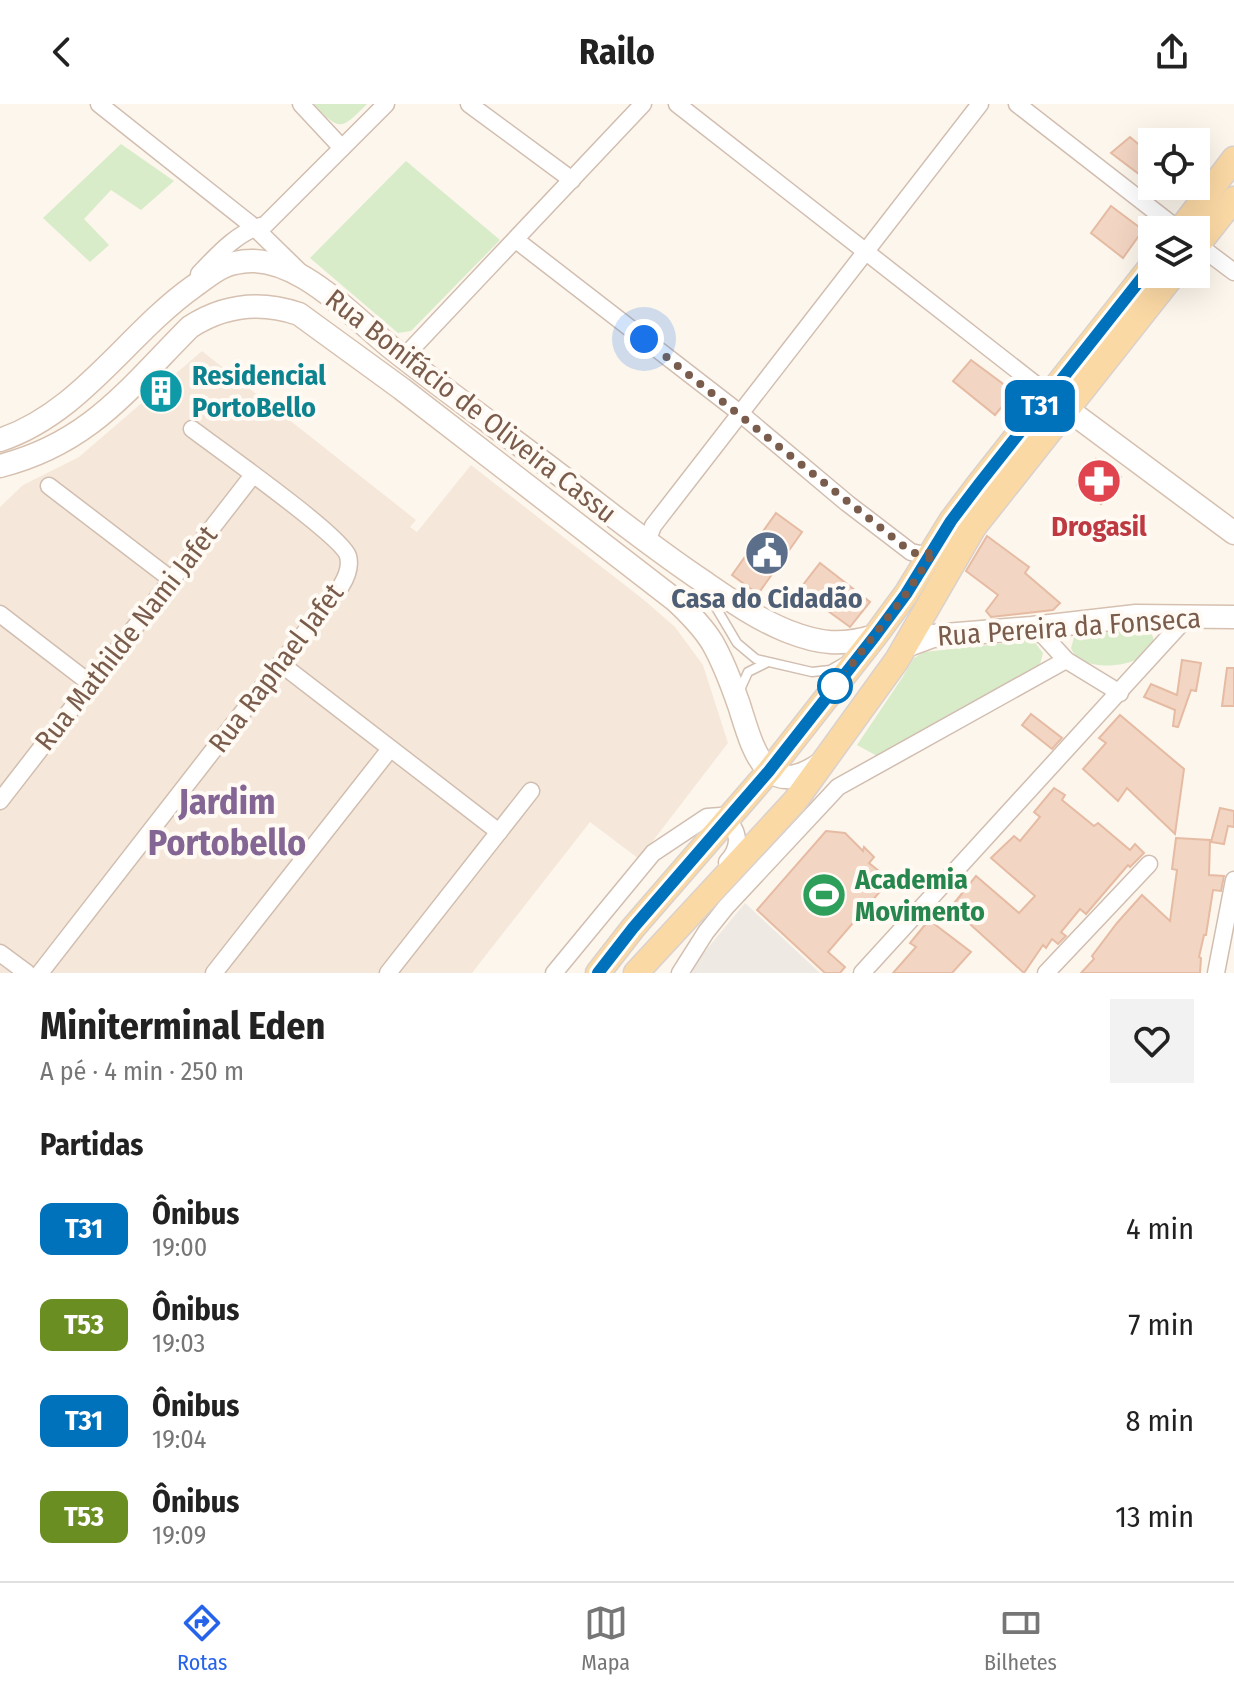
<!DOCTYPE html>
<html lang="pt">
<head>
<meta charset="utf-8">
<style>
  :root { --surface:#fff; --page:#f2f2f2; --text:#222; --muted:#767676; --line:#e0e0e0; --accent:#2563eb }
  body { margin:0; font-family:"Fira Sans Condensed",sans-serif; background:var(--page); color:var(--text); height:100vh; display:flex; flex-direction:column; font-size:30px; white-space:nowrap }
  * { box-sizing:border-box; margin:0 }
  p { font-size:26px; color:var(--muted) }
  .icon { flex:none; width:44px; height:44px; fill:none; stroke:currentColor; stroke-width:2; stroke-linecap:round; stroke-linejoin:round }
  .map { position:relative; height:869px; overflow:hidden }
  .details { display:flex; flex-direction:column; background:var(--surface); flex:1 }
  .details>* { flex:none }
  .badge { padding:0 16px; border-radius:12px; font-size:28px; line-height:52px }
  .buttons { position:absolute; left:1138px; top:24px; display:grid; gap:16px }
  .buttons a { display:grid; place-items:center; width:72px; height:72px; border-radius:0px; background:var(--surface); box-shadow:0 8px 32px #0002; font-size:40px }
  .you { position:absolute; width:40px; height:40px; margin:-20px; border:6px solid #fff; border-radius:50%; background:#1a73e8; box-shadow:0 0 0 12px #1a73e833 }
  .map>.badge { position:absolute; translate:-50% -50%; box-shadow:0 0 0 4px #fff }
  h2 { padding:0 40px; font-size:30px; line-height:72px }
  .round { display:grid; place-items:center; flex:none; width:84px; height:84px; border-radius:0px; background:var(--page) }
  .head { display:flex; align-items:center; justify-content:space-between; height:136px; padding:0 40px }
  h1 { font-size:38px; font-weight:700; line-height:60px }
  ul { padding:0; list-style:none }
  li { display:flex; align-items:center; gap:24px; height:96px; padding:0 40px }
  li div { flex:1 }
  li b { display:block; font-size:30px }
  li em { font-style:normal }
  li .badge { min-width:88px; font-weight:700; text-align:center }
  header { display:flex; justify-content:space-between; align-items:center; height:104px; padding:0 40px; background:var(--surface); font-size:36px; font-weight:700 }
  .dock { display:flex; justify-content:space-around; align-items:center; height:112px; border-top:2px solid var(--line); background:var(--surface); font-size:22px; color:var(--muted) }
  .dock a { display:grid; justify-items:center; gap:4px }
  .dock .selected { color:var(--accent) }
  .map>svg:first-child { display:block }
  .residential { fill:#f5e8da }
  .industrial { fill:#efe9e4 }
  .green { fill:#d8ecc9 }
  .building { fill:#f3d5c3; stroke:#e6bba3; stroke-width:2 }
  .lines { fill:none; stroke-linecap:round; stroke-linejoin:round }
  .lane-casing { stroke:#d1beb0; stroke-width:11 }
  .street-casing { stroke:#d1beb0; stroke-width:19 }
  .secondary-casing { stroke:#d6c0b0; stroke-width:25 }
  .primary-casing { stroke:#dad1cd; stroke-width:27 }
  .lane { stroke:#fff; stroke-width:8 }
  .street { stroke:#fff; stroke-width:16 }
  .secondary { stroke:#fff; stroke-width:22 }
  .primary { stroke:#fbd9a5; stroke-width:24 }
  .line-casing { stroke:#fff; stroke-width:18 }
  .line { stroke:#0072bc; stroke-width:12 }
  .walk { stroke:#7a5c4d; stroke-width:8; stroke-dasharray:0 14.4 }
  .stop-dot { fill:#fff; stroke:#0072bc; stroke-width:4 }
  .labels { text-anchor:middle; dominant-baseline:central; stroke-width:8; stroke-linejoin:round; paint-order:stroke }
  .culture-label { font-size:28px; font-weight:bold; fill:#0d838f; stroke:#fffaf3; text-anchor:start }
  .street-label { font-size:28px; fill:#7a5c4d; stroke:#fffaf3 }
  .health-label { font-size:28px; font-weight:bold; fill:#be3a42; stroke:#fffaf3 }
  .service-label { font-size:28px; font-weight:bold; fill:#4e5e75; stroke:#fffaf3 }
  .leisure-label { font-size:28px; font-weight:bold; fill:#27864d; stroke:#fffaf3; text-anchor:start }
  .district-label { font-size:36px; font-weight:bold; fill:#846695; stroke:#fffaf3 }
</style>
</head>
<body>
<header><svg class="icon" aria-label="back" viewBox="0 0 24 24"><path d="M15 5l-7 7 7 7"/></svg>Railo<svg class="icon" aria-label="share" viewBox="0 0 24 24"><path d="M12 15V3M7 8l5-5 5 5M5 13v7h14v-7"/></svg></header>
<div class="map">
<svg width="1234" height="869" viewBox="0 0 1234 869">
  <rect width="100%" height="100%" fill="#fdf6ec"/>
  <path class="residential" d="M202,247L416,416L410,423L417,428L471,361L644,496L675,523L703,561L728,639L639,755L590,718L472,869H0V403L23,381L79,353Z"/>
  <path class="industrial" d="M745,799L820,869H692L697,857Z"/>
  <g class="green">
    <path d="M314,0H367C341,26 340,28 314,0Z"/>
    <path d="M121,40L174,77L141,106L111,86L84,115L109,141L90,158L43,114Z"/>
    <path d="M406,57L500,136L411,227L398,229L310,154Z"/>
    <path d="M1145,522C1183,556 1084,579 1071,544L1076,527Z"/>
    <path d="M1033,536L1043,549L1039,564L879,653L857,641L902,574L914,554L924,548Z"/>
  </g>
  <g class="building">
    <path d="M1130,33L1152,52V80L1111,49Z"/>
    <path d="M1111,102L1143,126L1123,154L1091,129Z"/>
    <path d="M971,256L1014,288L995,311L953,277Z"/>
    <path d="M1096,355L1121,373L1101,400L1077,381Z"/>
    <path d="M776,409L802,428L758,490L732,471Z"/>
    <path d="M987,432L1029,463L1025,469L1060,499L1053,506L991,513L986,507L998,491L966,467Z"/>
    <path d="M820,459L870,498L850,523L799,486Z"/>
    <path d="M1182,556L1201,559L1196,587L1191,586L1178,623L1173,622L1175,606L1144,593L1151,580L1177,591Z"/>
    <path d="M1227,564H1234V602H1222Z"/>
    <path d="M1031,610L1062,634L1052,645L1022,621Z"/>
    <path d="M1120,611L1184,665L1175,730L1127,684L1118,697L1083,665L1106,639L1099,634Z"/>
    <path d="M1054,684L1065,691L1062,696L1094,722L1098,719L1130,746L1135,740L1144,749L1130,763L1128,761L1086,810L1080,805L1061,828L1066,832L1058,840L1052,835L1046,844L1043,841L1024,869L951,803L976,772L1019,809L1035,792L991,754L1014,732L1020,737L1040,713L1034,708Z"/>
    <path d="M1220,704L1234,707V723L1228,722L1224,740L1211,738Z"/>
    <path d="M826,727L845,729L863,747L864,743L874,753L869,759L890,776L828,848L845,863L840,869H825L757,806Z"/>
    <path d="M1176,734L1210,736L1209,771L1224,772L1221,787L1213,786L1206,831H1204L1199,853L1201,854L1200,869H1081L1094,855L1092,852L1117,819L1142,791L1170,817L1177,766L1172,765Z"/>
    <path d="M929,816L971,848L952,869H893L916,843L910,839Z"/>
  </g>
  <g class="lines">
    <g class="lane-casing">
      <g id="lane">
        <path d="M708,490L737,539L756,555L812,568L830,566L844,558"/>
        <path d="M739,588L748,568L766,559"/>
      </g>
    </g>
    <g class="street-casing">
      <g id="street">
        <path d="M99,0L254,123L300,168"/>
        <path d="M301,0L342,44"/>
        <path d="M469,0L572,76"/>
        <path d="M677,0L1049,291"/>
        <path d="M1017,0L1179,126"/>
        <path d="M516,136L741,310L847,399L911,448L924,451L934,447"/>
        <path d="M1198,141L1234,168"/>
        <path d="M199,170C216,152 239,126 265,121L386,0"/>
        <path d="M404,253L643,0"/>
        <path d="M49,382L172,476"/>
        <path d="M647,438L653,422L980,0"/>
        <path d="M0,510L91,580"/>
        <path d="M1032,524L1045,533L1066,556L1120,589"/>
        <path d="M281,560L499,728"/>
        <path d="M0,697L253,371"/>
        <path d="M0,849L27,869"/>
        <path d="M40,869L341,482C346,474 351,463 348,452C342,432 217,344 192,325"/>
        <path d="M214,869L390,645"/>
        <path d="M388,869L531,687"/>
        <path d="M554,869L653,749L707,713L721,712C740,724 742,742 727,758"/>
        <path d="M680,869L706,828L726,803L838,683L1066,556"/>
        <path d="M862,869L1189,511"/>
        <path d="M1046,869L1149,760"/>
        <path d="M1216,869L1234,776"/>
      </g>
    </g>
    <g class="secondary-casing">
      <g id="secondary">
        <path d="M1055,296L1234,429"/>
        <path d="M0,336C81,309 127,230 193,183C206,174 219,162 235,159C293,144 352,213 394,246C455,294 520,340 582,388C622,419 662,450 704,478C730,496 757,515 787,527C820,540 841,542 875,532"/>
        <path d="M0,362C90,339 128,285 190,223C224,201 261,197 299,210L402,285L675,496C689,509 702,522 712,538C723,557 732,581 739,601C753,645 765,699 822,659"/>
        <path d="M906,542L933,532L1032,524L1136,512L1234,513"/>
      </g>
    </g>
    <g class="primary-casing">
      <g id="primary">
        <path d="M1180,126L1234,55"/>
        <path d="M1196,143L1234,95"/>
        <path d="M598,869L633,824L769,667L875,532L906,490L951,417L979,380L1152,161"/>
        <path d="M636,869L795,697L897,556L974,423L1174,170"/>
      </g>
    </g>
    <use href="#lane" class="lane"/>
    <use href="#street" class="street"/>
    <use href="#secondary" class="secondary"/>
    <use href="#primary" class="primary"/>
  </g>
  <g class="lines">
    <g class="line-casing">
      <path id="line" d="M598,869L633,824L769,667L875,532L906,490L951,417L979,380L1152,161"/>
    </g>
    <use href="#line" class="line"/>
    <path class="walk" d="M644,235L911,448L924,451L934,447L906,490L835,582"/>
  </g>
  <defs>
    <g id="building-disc" transform="scale(2.3)"><circle r="9.5" fill="#0f9aa8" stroke="#fffaf3"/><path d="M-4-6H4V6H1V3H-1V6H-4ZM-2.5-4.3h1.7v1.8h-1.7ZM.8-4.3h1.7v1.8H.8ZM-2.5-1h1.7V.8h-1.7ZM.8-1h1.7V.8H.8Z" fill="#fff"/></g>
    <g id="pharmacy-disc" transform="scale(2.3)"><circle r="9.5" fill="#e0444e" stroke="#fffaf3"/><path d="M-2-6h4v4h4v4h-4v4h-4v-4h-4v-4h4Z" fill="#fff"/></g>
    <g id="civic-disc" transform="scale(2.3)"><circle r="9.5" fill="#5c6f8a" stroke="#fffaf3"/><path d="M-.6-6.5H3V-4.5H.6V-3L4-1V1h2V6H-6V1h2V-1L-.6-3ZM-1.2 2.5V6h2.4V2.5Z" fill="#fff"/></g>
    <g id="stadium-disc" transform="scale(2.3)"><circle r="9.5" fill="#2e9e5b" stroke="#fffaf3"/><path d="M0-5a6.5 5 0 1 0 0 10a6.5 5 0 1 0 0-10ZM-3.5-1.8h7v3.6h-7Z" fill="#fff"/></g>
  </defs>
  <g fill-rule="evenodd">
    <use href="#building-disc" x="161" y="287"/>
    <use href="#pharmacy-disc" x="1099" y="377"/>
    <use href="#civic-disc" x="767" y="449"/>
    <use href="#stadium-disc" x="824" y="791"/>
  </g>
  <circle class="stop-dot" cx="835" cy="582" r="16"/>
  <g class="labels">
    <g class="culture-label">
      <text x="192" y="271">Residencial<tspan x="192" dy="32">PortoBello</tspan></text>
    </g>
    <g class="street-label">
      <text transform="translate(471 302) rotate(38)">Rua Bonifácio de Oliveira Cassu</text>
      <text transform="translate(1069 523) rotate(-4)">Rua Pereira da Fonseca</text>
      <text transform="translate(126 534) rotate(-52)">Rua Mathilde Nami Jafet</text>
      <text transform="translate(276 564) rotate(-53)">Rua Raphael Jafet</text>
    </g>
    <g class="health-label">
      <text x="1099" y="422">Drogasil</text>
    </g>
    <g class="service-label">
      <text x="767" y="494">Casa do Cidadão</text>
    </g>
    <g class="leisure-label">
      <text x="855" y="775">Academia<tspan x="855" dy="32">Movimento</tspan></text>
    </g>
    <g class="district-label">
      <text x="227" y="698">Jardim<tspan x="227" dy="41">Portobello</tspan></text>
    </g>
  </g>
</svg>
<div class="buttons">
<a><svg class="icon" aria-label="locate" viewBox="0 0 24 24"><circle cx="12" cy="12" r="6"/><path d="M12 2v4M12 18v4M2 12h4M18 12h4"/></svg></a>
<a><svg class="icon" aria-label="layers" viewBox="0 0 24 24"><path d="M12 4l9 5-9 5-9-5zM3 14l9 5 9-5"/></svg></a>
</div>
<div class="you" style="left:644px;top:235px"></div>
<b class="badge" style="left:1040px;top:302px;background:#0072bc;color:#fff">T31</b>
</div>
<section class="details">
<div class="head"><div><h1>Miniterminal Eden</h1><p>A pé · 4 min · 250 m</p></div><a class="round"><svg class="icon" aria-label="heart" viewBox="0 0 24 24"><path d="M12 20l-8-8c-3-5 5-10 8-4 3-6 11-1 8 4z"/></svg></a></div>
<h2>Partidas</h2>
<ul>
<li><span class="badge" style="background:#0072bc;color:#fff">T31</span><div><b>Ônibus</b><p>19:00</p></div><em>4 min</em></li>
<li><span class="badge" style="background:#6b8e23;color:#fff">T53</span><div><b>Ônibus</b><p>19:03</p></div><em>7 min</em></li>
<li><span class="badge" style="background:#0072bc;color:#fff">T31</span><div><b>Ônibus</b><p>19:04</p></div><em>8 min</em></li>
<li><span class="badge" style="background:#6b8e23;color:#fff">T53</span><div><b>Ônibus</b><p>19:09</p></div><em>13 min</em></li>
</ul>
</section>
<nav class="dock">
<a class="selected"><svg class="icon" aria-label="directions" viewBox="0 0 24 24"><path d="M12 3l9 9-9 9-9-9zM9 14v-3h6M13 9l2 2-2 2"/></svg>Rotas</a>
<a><svg class="icon" aria-label="map" viewBox="0 0 24 24"><path d="M3 6l6-2 6 2 6-2v14l-6 2-6-2-6 2zM9 4v14M15 6v14"/></svg>Mapa</a>
<a><svg class="icon" aria-label="tickets" viewBox="0 0 24 24"><path d="M3 7h18v10H3zM15 7v10"/></svg>Bilhetes</a>
</nav>
</body>
</html>
